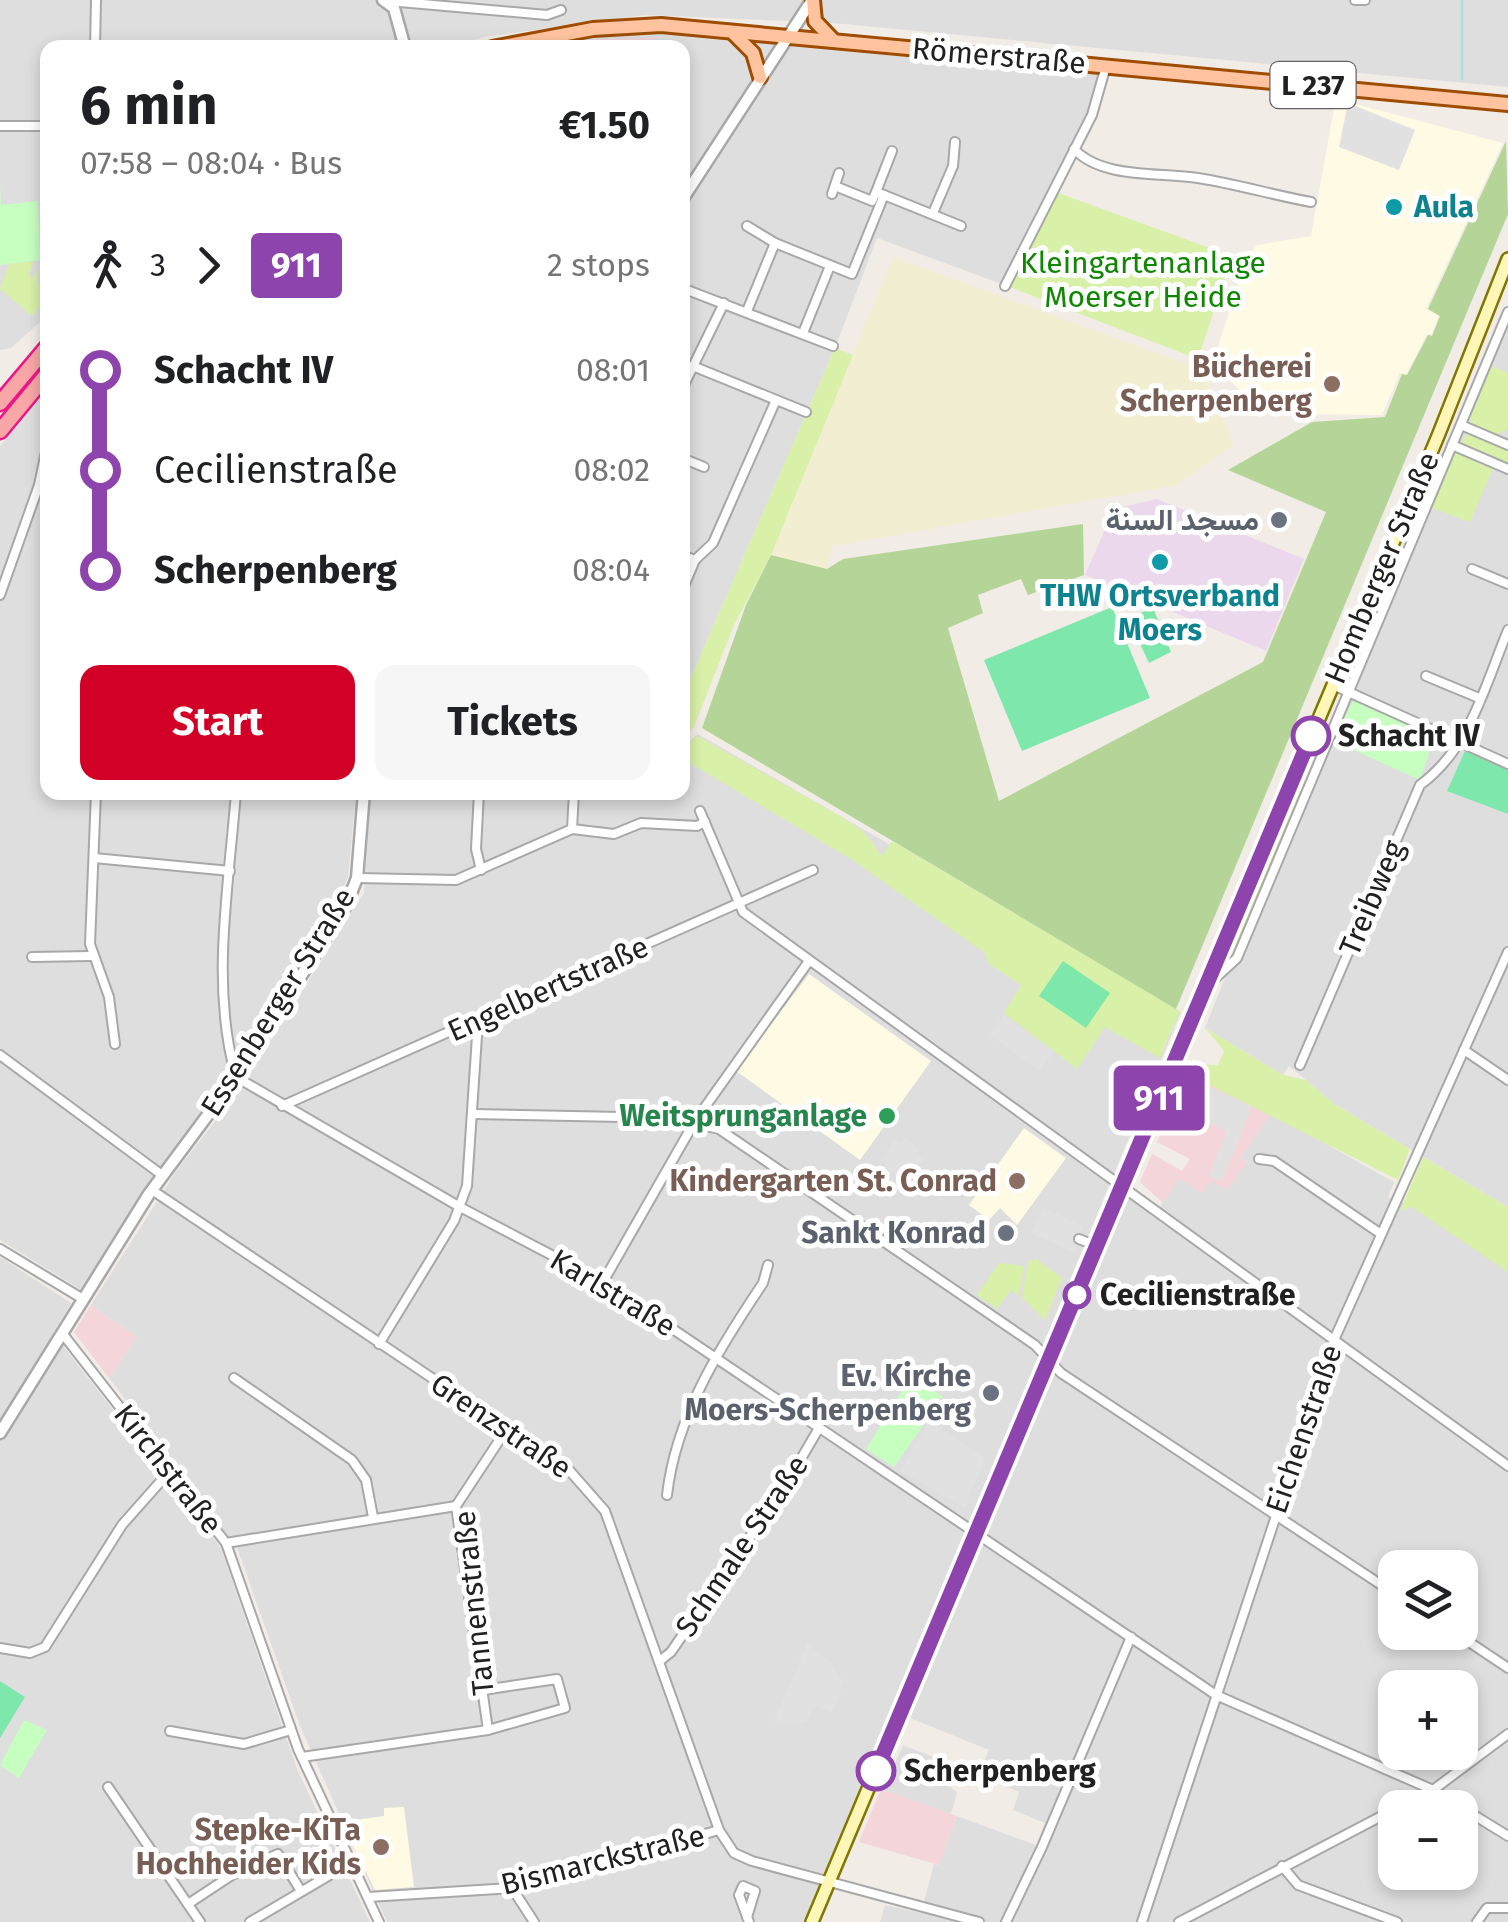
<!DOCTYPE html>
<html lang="en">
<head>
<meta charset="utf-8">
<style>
  :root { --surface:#fff; --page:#f6f6f6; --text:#202124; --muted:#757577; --accent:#d20026 }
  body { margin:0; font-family:"Fira Sans",Vazirmatn,sans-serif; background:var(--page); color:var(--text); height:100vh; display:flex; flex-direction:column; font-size:38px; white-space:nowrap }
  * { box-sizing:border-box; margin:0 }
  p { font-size:32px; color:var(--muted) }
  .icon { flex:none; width:55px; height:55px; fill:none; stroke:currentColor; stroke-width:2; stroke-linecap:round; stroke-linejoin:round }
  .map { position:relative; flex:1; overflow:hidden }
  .sheet { position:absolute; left:40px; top:40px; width:650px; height:760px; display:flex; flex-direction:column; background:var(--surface); border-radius:20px; box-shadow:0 5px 15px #0003 }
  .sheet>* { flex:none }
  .badge { padding:0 20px; border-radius:8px; font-size:35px; line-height:65px }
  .tools { position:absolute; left:1378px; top:1550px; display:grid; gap:20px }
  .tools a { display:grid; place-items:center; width:100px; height:100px; border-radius:20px; background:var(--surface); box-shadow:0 5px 15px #0003; font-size:50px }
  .map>.badge { position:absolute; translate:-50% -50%; box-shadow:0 0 0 5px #fff }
  .legs { display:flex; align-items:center; gap:15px; height:110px; padding:0 40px; font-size:32px }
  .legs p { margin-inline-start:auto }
  .overview { display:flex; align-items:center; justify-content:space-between; height:170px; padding:0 40px }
  h1 { font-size:55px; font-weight:700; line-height:75px }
  .primary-button { display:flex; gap:20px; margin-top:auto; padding:20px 40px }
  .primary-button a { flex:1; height:115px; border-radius:20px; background:var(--accent); color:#fff; font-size:40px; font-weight:700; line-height:115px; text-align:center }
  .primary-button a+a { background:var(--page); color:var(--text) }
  ul { padding:0 40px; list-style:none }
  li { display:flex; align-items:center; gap:35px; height:100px; font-size:38px }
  li i { display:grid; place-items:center; width:15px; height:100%; margin:0 12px; background:currentColor }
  li i::after { content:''; width:25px; height:25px; margin:-12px; border:8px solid; border-radius:50%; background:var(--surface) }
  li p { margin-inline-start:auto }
  li:first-child i { background:linear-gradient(#0000 50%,currentColor 0) }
  li:last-child i { background:linear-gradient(currentColor 50%,#0000 0) }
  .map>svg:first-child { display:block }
  .residential { fill:#dfdede; fill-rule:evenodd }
  .commercial { fill:#f4d5d9 }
  .industrial { fill:#ecd8ec }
  .education { fill:#fffae3 }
  .farmland { fill:#f2eed1 }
  .grass { fill:#d9f0a9 }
  .forest { fill:#b5d598 }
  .park { fill:#c7ffc1 }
  .pitch { fill:#7ee8ac }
  .parking { fill:#e1e1e1 }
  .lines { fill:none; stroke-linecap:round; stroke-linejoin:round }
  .stream { stroke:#a3e1e3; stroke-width:2.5 }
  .minor-casing { stroke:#a8a8a8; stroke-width:12 }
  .tertiary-casing { stroke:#a8a8a8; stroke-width:15 }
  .secondary-casing { stroke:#807600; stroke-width:16 }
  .primary-casing { stroke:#9e4d00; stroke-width:18 }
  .trunk-casing { stroke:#ec1787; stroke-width:19 }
  .minor { stroke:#fff; stroke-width:8 }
  .tertiary { stroke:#fff; stroke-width:10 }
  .secondary { stroke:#fff6b8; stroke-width:11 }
  .primary { stroke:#ffc49f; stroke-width:12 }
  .trunk { stroke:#f8a6a6; stroke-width:14 }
  .line-1-casing { stroke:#fff; stroke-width:22 }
  .line-1 { stroke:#8e44ad; stroke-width:15 }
  .culture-dot { fill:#0f9aa8; stroke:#fff; stroke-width:4 }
  .education-dot { fill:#8d6e63; stroke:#fff; stroke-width:4 }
  .worship-dot { fill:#6b7280; stroke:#fff; stroke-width:4 }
  .stop-1-dot { fill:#fff; stroke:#8e44ad; stroke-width:5 }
  .leisure-dot { fill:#2e9e5b; stroke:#fff; stroke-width:4 }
  .labels { text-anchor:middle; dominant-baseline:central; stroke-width:10; stroke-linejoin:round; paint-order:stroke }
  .shield { fill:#fff; stroke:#646464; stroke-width:2.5 }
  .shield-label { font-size:28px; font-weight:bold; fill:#212121 }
  .street-label { font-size:30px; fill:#212121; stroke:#fff }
  .culture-label { font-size:30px; font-weight:bold; fill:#0d838f; stroke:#fff; text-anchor:start }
  .park-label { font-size:30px; fill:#0f8702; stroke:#fff }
  .education-label { font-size:30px; font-weight:bold; fill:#785e54; stroke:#fff; text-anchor:end }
  .worship-label { font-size:30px; font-weight:bold; fill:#5b616d; stroke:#fff; text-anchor:end }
  .stop-label { font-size:30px; font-weight:bold; fill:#212121; stroke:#fff; text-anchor:start }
  .leisure-label { font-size:30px; font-weight:bold; fill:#27864d; stroke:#fff; text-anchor:end }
</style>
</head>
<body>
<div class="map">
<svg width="1508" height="1922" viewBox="0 0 1508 1922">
  <rect width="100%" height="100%" fill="#f2ece7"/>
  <g class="residential">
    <path d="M0,0H1508V87L833,23L645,15L484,37L446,47L48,48L47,316L11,348L0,350Z"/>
    <path d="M662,25L1106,66L1092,115L1007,286L877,238L835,348L683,696L682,48H576L593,29Z"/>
    <path d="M1508,327V1207L1336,1105L1289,1066L1283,1075L1205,1028L1228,970L1243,959Z"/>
    <path d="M47,388L48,792L356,793L348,877L333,911L203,1116L152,1177L81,1290L0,1240V446Z"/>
    <path d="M698,734L1181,1012L804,1922H387L300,1726L238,1550L109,1378L137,1337L91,1305L177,1170L238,1092L364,893L371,793L682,792L683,747Z"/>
    <path d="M1271,1113L1394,1182L1388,1197L1428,1213L1508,1272V1922H880L885,1905L921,1913L934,1864L939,1865L957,1816L1036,1845L1045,1823L1013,1810L1019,1792L978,1775L989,1750L910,1718L1128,1197L1154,1216L1179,1177L1212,1181L1247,1161L1240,1158ZM1395,1568H1460V1632H1395ZM1395,1688H1460V1752H1395ZM1395,1808H1460V1872H1395Z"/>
    <path d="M0,1257L71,1303L53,1333L221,1548L297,1769L370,1922H0Z"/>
    <path d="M903,1745L948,1763L941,1781L957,1792L951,1814L884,1790Z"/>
  </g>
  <g class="commercial">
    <path d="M655,38L654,47L576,48L580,40Z"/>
    <path d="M1186,1073L1271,1113L1241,1158L1247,1162L1227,1190L1212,1181L1201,1193L1179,1178L1163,1203L1140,1182L1152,1154L1182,1171L1190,1159L1157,1142Z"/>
    <path d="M91,1305L137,1337L109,1378L74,1332Z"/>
    <path d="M881,1789L957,1816L939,1865L859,1842Z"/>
  </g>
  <path class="industrial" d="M1157,499L1304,559L1266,651L1085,575L1114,509Z"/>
  <g class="education">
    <path d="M1335,103L1356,104L1503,143L1426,309L1439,316L1431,335L1427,334L1406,375L1400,373L1382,415L1277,414L1254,406L1213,362L1247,257L1257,245L1311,236Z"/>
    <path d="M809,974L931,1061L860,1160L736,1071Z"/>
    <path d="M1024,1128L1066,1158L1017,1225L1000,1208L989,1220L969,1205Z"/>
    <path d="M404,1807L414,1887L375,1890L341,1822L384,1816V1808Z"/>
  </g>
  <path class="farmland" d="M893,257L1203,370L1234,445L1177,485L833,546L827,569L771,555Z"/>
  <g class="grass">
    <path d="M1053,191L1232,256L1198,359L1007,286Z"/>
    <path d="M34,261L29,275L32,279L38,268V283L47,298L32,316L0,289L9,264Z"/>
    <path d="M835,348L853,355L771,555L734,625L694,727L683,737V696Z"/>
    <path d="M1491,366L1508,373V429L1494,436L1471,426L1470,418Z"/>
    <path d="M1468,431L1508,448V466L1460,446Z"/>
    <path d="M1455,452L1494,466L1470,522L1432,508Z"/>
    <path d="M697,736L842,817L864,832L882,856L892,841L1180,1011L1160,1058L1105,1027L1077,1069L1004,1013L1021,985L989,964L984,952L851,859L683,759V748Z"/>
    <path d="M1304,787L1234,952L1227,959L1295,795Z"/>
    <path d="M1205,1028L1283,1075L1306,1080L1336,1105L1410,1149L1398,1180L1186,1073L1189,1064L1218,1065L1224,1051Z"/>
    <path d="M1423,1157L1508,1207V1272L1412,1207L1400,1211Z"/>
    <path d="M1036,1259L1062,1278L1045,1320L1022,1297L1028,1262Z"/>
    <path d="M999,1263L1024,1266L1019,1295L1011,1290L997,1309L977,1295Z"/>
  </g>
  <path class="forest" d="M1506,141L1508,214L1176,1009L702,728L746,605L771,555L827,569L843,559L1083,524L1084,575L1028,595L1021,579L978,595L983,613L948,628L999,801L1263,662L1326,512L1228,470L1312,422L1385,417L1402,374L1407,375L1428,335L1432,336L1440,316L1428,309Z"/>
  <g class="park">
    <path d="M0,185L1,205L38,201L40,260L0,265Z"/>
    <path d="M1354,698L1435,735L1420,780L1334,741Z"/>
    <path d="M911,1376L943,1397L894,1467L866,1449Z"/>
    <path d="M24,1720L47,1730L19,1778L0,1765Z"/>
  </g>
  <g class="pitch">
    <path d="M1112,607L1150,698L1022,751L984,660Z"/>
    <path d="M1153,608L1171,652L1149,663L1128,618Z"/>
    <path d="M1465,751L1508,770V814L1447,791Z"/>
    <path d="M1063,961L1110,993L1086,1028L1039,996Z"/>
    <path d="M0,1681L25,1697L0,1738Z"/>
  </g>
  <g class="parking">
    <path d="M1348,103L1415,130L1399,170L1339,147Z"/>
    <path d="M1004,1015L1054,1051L1040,1071L990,1035Z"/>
    <path d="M1187,1077L1252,1106L1222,1181L1209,1176L1227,1132L1177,1105Z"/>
    <path d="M905,1138L919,1149L915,1155L927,1156L912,1177L905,1173L900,1180L884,1168L888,1162L882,1158L894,1141L900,1144Z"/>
    <path d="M1042,1207L1084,1227L1074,1252L1031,1233Z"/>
    <path d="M940,1398L953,1406L939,1428L985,1458L965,1508L901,1471Z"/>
    <path d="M807,1644L832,1663L838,1678L845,1680L832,1712L814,1706L806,1723L781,1724L774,1721Z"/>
  </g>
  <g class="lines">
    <path class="stream" d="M1462,79V0"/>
    <g class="minor-casing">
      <g id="minor">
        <path d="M1355,0H1365"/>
        <path d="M388,1L547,15L561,10"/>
        <path d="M95,48L96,0"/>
        <path d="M0,126H48"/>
        <path d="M1074,149C1102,179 1159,172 1198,178C1236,184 1273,195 1311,202"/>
        <path d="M835,186L872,201L876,192"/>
        <path d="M832,194L839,173"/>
        <path d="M884,195L876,192L892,151"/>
        <path d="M933,213L953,166L955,142"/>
        <path d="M747,226L775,243"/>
        <path d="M1005,286L1092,115L1106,66"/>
        <path d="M682,288L833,346"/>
        <path d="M747,311L775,243L852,274L884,195L961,226"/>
        <path d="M803,333L830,266"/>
        <path d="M695,367L806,412"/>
        <path d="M682,389L724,303"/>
        <path d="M1461,425L1508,445"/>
        <path d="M1452,445L1508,469"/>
        <path d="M682,458L704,467"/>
        <path d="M682,555L695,560L682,591"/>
        <path d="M695,560L713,543L776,400"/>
        <path d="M1472,569L1508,584"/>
        <path d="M0,595L39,485L48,442"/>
        <path d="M1426,676L1479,698"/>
        <path d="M1333,685L1508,764"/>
        <path d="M96,792L90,944L109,997L115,1044"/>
        <path d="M236,792C229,886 210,985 236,1077L460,1207L603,1282L1216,1695L1433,1790L1508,1836"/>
        <path d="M479,792L476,849L481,870"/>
        <path d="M700,811L743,912L1508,1466"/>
        <path d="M572,829L614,834L641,823L697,826L705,822"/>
        <path d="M94,858L230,871"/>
        <path d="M357,878L456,880L572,829L574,792"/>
        <path d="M32,957L91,956"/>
        <path d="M1209,984L1237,958L1508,312"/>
        <path d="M1464,1050L1508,1080"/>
        <path d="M0,1055L162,1175"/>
        <path d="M1300,1065L1420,785C1470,749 1485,685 1508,630"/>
        <path d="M282,1106L813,870"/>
        <path d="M473,1114L673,1118L719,1129L1035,1345L1061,1373L1395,1594"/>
        <path d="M1259,1159L1274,1161L1381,1234"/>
        <path d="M152,1190L569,1470L605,1511L719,1830L734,1853L752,1861L979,1922"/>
        <path d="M1079,1239L1097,1246"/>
        <path d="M0,1249L83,1299"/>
        <path d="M603,1282L695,1121L809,961"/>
        <path d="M62,1333L226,1543L298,1749L379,1922"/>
        <path d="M379,1344L454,1221L467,1186L478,1021"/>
        <path d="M234,1378L352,1460L366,1480L373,1517"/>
        <path d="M667,1495C676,1416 720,1347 763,1283L768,1265"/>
        <path d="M226,1543L456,1506"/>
        <path d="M1454,1632L1508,1668"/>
        <path d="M0,1648L30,1653L45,1647L122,1525L169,1472"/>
        <path d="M661,1660L671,1652L788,1481L819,1428"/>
        <path d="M488,1730L456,1506L506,1430"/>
        <path d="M170,1731L244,1744L291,1730"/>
        <path d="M302,1757L488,1730L565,1708L557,1679L483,1690"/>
        <path d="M108,1787L200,1922"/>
        <path d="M1398,1808L1433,1790L1508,1734"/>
        <path d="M1282,1866L1298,1885L1397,1922"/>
        <path d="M512,1888L534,1922"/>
        <path d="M368,1897L512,1888L719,1830"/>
        <path d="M188,1904L232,1875L278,1854L301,1891"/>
        <path d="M747,1917L755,1891L743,1886L739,1895L749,1922"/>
        <path d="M250,1922L350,1863"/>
        <path d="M1006,1922L1042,1847L1131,1637"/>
        <path d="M1142,1922L1334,1340L1508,952"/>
        <path d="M1179,1922L1395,1809"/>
        <path d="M1477,1922L1487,1908H1508"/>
      </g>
    </g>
    <g class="tertiary-casing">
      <g id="tertiary">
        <path d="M383,0L394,8L405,48"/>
        <path d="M682,200L812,0"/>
        <path d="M0,1433L149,1194L236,1077L346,906L357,878L364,792"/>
      </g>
    </g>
    <g class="secondary-casing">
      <path id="secondary" d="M812,1922L1438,436L1508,259"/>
    </g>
    <g class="primary-casing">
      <g id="primary">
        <path d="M813,0L815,21L834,41"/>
        <path d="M734,34L753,53L760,77"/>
        <path d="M492,48L593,29L661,25L1508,104"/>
      </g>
    </g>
    <g class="trunk-casing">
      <g id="trunk">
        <path d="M0,403L48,346"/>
        <path d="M0,431L48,373"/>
      </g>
    </g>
    <use href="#minor" class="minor"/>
    <use href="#tertiary" class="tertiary"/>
    <use href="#secondary" class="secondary"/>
    <use href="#primary" class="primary"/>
    <use href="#trunk" class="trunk"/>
  </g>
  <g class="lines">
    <g class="line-1-casing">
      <path id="line-1" d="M876,1771L1311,736"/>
    </g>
    <use href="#line-1" class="line-1"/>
  </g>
  <g class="culture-dot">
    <circle cx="1394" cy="207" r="10"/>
    <circle cx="1160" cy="562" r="10"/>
  </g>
  <g class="education-dot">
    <circle cx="1332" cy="384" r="10"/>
    <circle cx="1017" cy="1181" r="10"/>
    <circle cx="381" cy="1847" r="10"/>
  </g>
  <g class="worship-dot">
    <circle cx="1279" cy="520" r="10"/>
    <circle cx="1006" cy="1233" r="10"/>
    <circle cx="991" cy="1393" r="10"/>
  </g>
  <g class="stop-1-dot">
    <circle cx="1311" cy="736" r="18"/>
    <circle cx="1077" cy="1295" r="12"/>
    <circle cx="876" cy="1771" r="18"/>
  </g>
  <circle class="leisure-dot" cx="887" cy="1116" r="10"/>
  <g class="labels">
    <rect class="shield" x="1270.5" y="62" width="85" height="46" rx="8"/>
    <g class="shield-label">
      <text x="1313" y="85">L 237</text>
    </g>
    <g class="street-label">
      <text transform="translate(999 56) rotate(5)">Römerstraße</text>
      <text transform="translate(1382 568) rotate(-67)">Homberger Straße</text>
      <text transform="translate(1372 898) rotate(-67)">Treibweg</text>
      <text transform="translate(548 989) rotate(-24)">Engelbertstraße</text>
      <text transform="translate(278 1002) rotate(-58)">Essenberger Straße</text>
      <text transform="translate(613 1293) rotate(31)">Karlstraße</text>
      <text transform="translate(501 1426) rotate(34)">Grenzstraße</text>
      <text transform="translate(1304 1429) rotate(-71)">Eichenstraße</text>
      <text transform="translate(168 1469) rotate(52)">Kirchstraße</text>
      <text transform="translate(742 1546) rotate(-56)">Schmale Straße</text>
      <text transform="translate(474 1603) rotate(-96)">Tannenstraße</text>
      <text transform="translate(603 1860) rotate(-14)">Bismarckstraße</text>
    </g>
    <g class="culture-label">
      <text x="1414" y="207">Aula</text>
      <text x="1160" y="596" text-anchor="middle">THW Ortsverband<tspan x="1160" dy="34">Moers</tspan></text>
    </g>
    <g class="park-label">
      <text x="1143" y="263">Kleingartenanlage<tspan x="1143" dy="34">Moerser Heide</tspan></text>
    </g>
    <g class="education-label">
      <text x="1312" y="367">Bücherei<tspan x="1312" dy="34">Scherpenberg</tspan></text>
      <text x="997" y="1181">Kindergarten St. Conrad</text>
      <text x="361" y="1830">Stepke-KiTa<tspan x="361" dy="34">Hochheider Kids</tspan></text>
    </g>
    <g class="worship-label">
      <text x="1259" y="520">مسجد السنة</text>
      <text x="986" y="1233">Sankt Konrad</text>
      <text x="971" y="1376">Ev. Kirche<tspan x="971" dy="34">Moers-Scherpenberg</tspan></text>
    </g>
    <g class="stop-label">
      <text x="1338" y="736">Schacht IV</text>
      <text x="1100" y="1295">Cecilienstraße</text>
      <text x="904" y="1771">Scherpenberg</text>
    </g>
    <g class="leisure-label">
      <text x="867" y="1116">Weitsprunganlage</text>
    </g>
  </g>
</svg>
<div class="tools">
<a><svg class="icon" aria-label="layers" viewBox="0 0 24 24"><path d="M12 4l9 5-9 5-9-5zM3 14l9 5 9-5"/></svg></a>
<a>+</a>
<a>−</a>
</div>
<b class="badge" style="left:1159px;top:1098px;background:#8e44ad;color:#fff">911</b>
<section class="sheet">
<div class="overview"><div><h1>6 min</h1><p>07:58 – 08:04 · Bus</p></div><b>€1.50</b></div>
<div class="legs"><svg class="icon" aria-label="walk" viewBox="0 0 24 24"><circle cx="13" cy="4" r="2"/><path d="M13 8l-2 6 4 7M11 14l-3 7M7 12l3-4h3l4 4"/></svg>3<svg class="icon" aria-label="forward" viewBox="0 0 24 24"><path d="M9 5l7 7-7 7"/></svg><b class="badge" style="background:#8e44ad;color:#fff">911</b><p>2 stops</p></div>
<ul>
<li><i style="color:#8e44ad"></i><b>Schacht IV</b><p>08:01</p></li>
<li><i style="color:#8e44ad"></i><span>Cecilienstraße</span><p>08:02</p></li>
<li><i style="color:#8e44ad"></i><b>Scherpenberg</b><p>08:04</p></li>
</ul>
<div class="primary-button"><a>Start</a><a>Tickets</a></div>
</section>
</div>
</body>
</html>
